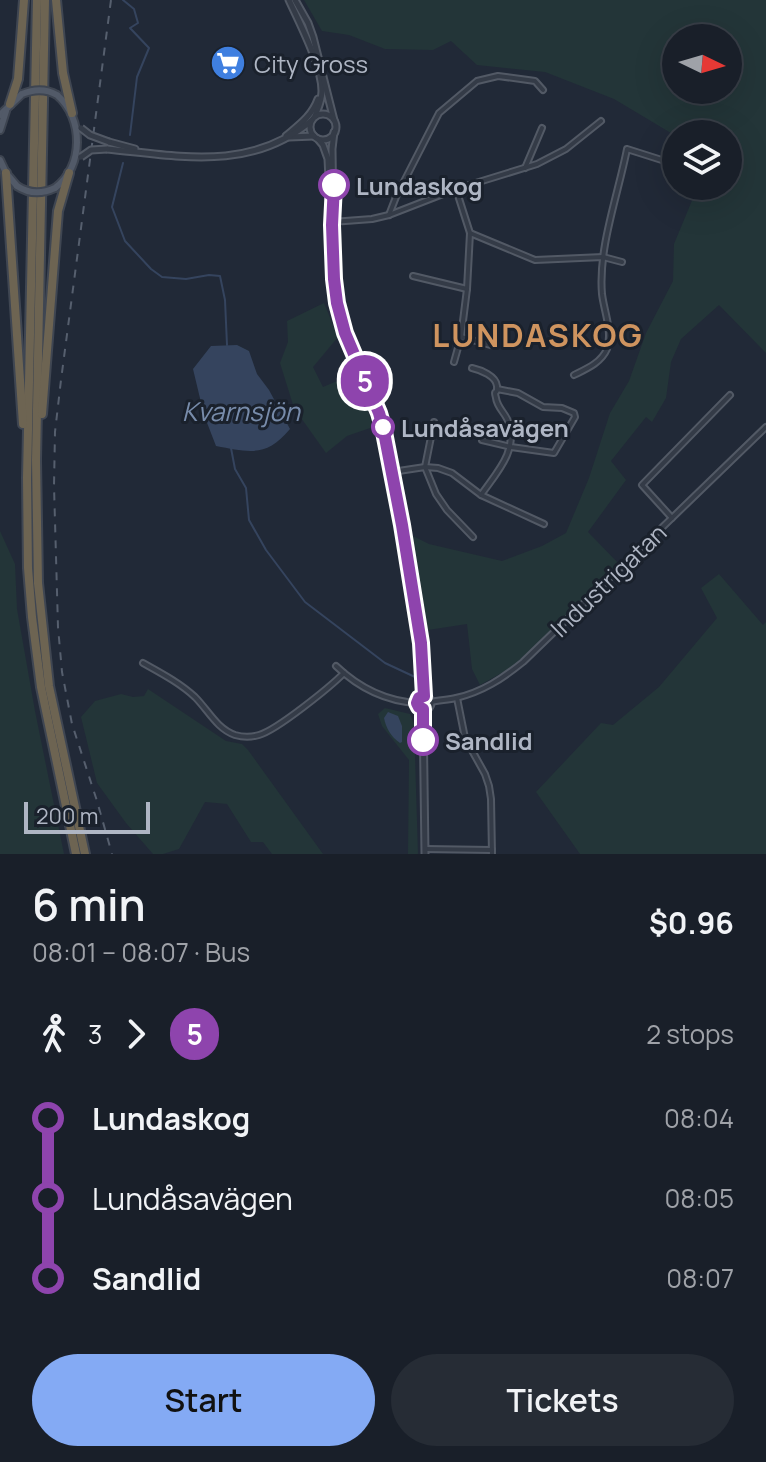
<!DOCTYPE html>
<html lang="en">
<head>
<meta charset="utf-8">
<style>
  :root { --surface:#191f29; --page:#262c35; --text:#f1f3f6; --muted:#9fa2a8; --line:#373d46; --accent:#84aaf4 }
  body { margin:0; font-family:Manrope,sans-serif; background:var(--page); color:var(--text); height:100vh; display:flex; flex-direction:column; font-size:30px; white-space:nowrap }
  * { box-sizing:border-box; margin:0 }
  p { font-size:26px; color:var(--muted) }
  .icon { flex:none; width:44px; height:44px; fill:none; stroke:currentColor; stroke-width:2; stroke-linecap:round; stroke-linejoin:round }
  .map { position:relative; height:854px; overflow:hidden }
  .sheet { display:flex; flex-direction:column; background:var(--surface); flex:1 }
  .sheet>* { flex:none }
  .badge { padding:0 16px; border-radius:26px; font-size:28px; line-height:52px }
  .needle { width:52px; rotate:95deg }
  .fabs { position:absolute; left:662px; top:24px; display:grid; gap:16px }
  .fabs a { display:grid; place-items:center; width:80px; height:80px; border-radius:50%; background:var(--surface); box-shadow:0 8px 32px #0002,0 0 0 2px var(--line); font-size:40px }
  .scale { position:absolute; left:24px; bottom:20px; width:126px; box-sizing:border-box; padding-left:8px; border:4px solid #afb6c4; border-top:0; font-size:22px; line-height:28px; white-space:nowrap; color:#afb6c4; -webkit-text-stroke:6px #1a212c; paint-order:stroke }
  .map>.badge { position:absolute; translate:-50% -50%; box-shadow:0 0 0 4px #fff }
  .legs { display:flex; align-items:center; gap:12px; height:88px; padding:0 32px; font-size:26px }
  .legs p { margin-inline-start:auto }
  .head { display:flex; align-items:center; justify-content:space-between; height:136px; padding:0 32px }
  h1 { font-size:44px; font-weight:600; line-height:60px }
  .primary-button { display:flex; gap:16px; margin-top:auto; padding:16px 32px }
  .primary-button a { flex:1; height:92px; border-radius:48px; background:var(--accent); color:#111; font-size:32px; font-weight:600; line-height:92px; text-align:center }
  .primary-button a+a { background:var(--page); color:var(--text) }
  ul { padding:0 32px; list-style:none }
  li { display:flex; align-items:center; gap:28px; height:80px; font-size:30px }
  li i { display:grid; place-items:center; width:12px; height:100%; margin:0 10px; background:currentColor }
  li i::after { content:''; width:20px; height:20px; margin:-10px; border:6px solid; border-radius:50%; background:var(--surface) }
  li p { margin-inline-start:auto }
  li:first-child i { background:linear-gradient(#0000 50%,currentColor 0) }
  li:last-child i { background:linear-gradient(currentColor 50%,#0000 0) }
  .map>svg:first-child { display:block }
  .green { fill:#233538; fill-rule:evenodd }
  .water { fill:#35445e }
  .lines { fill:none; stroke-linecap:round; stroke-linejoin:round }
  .stream { stroke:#35445e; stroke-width:2 }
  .minor-casing { stroke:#525965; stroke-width:8 }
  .tertiary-casing { stroke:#525965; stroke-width:9 }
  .primary-casing { stroke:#3e4551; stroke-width:10 }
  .motorway-casing { stroke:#3f4652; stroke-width:12 }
  .minor { stroke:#343b47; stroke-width:4 }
  .tertiary { stroke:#343b47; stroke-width:5 }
  .primary { stroke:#525a68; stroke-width:6 }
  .motorway { stroke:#6d6452; stroke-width:8 }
  .rail { stroke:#565f6e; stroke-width:2; stroke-dasharray:8 8; stroke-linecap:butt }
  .tertiary-bridge-casing { stroke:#525965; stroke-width:9; stroke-linecap:butt }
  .primary-bridge-casing { stroke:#3e4551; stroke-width:10; stroke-linecap:butt }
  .tertiary-bridge { stroke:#343b47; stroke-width:5 }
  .primary-bridge { stroke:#525a68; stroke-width:6 }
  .line-1-casing { stroke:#fff; stroke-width:18 }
  .line-1 { stroke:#8e44ad; stroke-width:12 }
  .stop-1-dot { fill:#fff; stroke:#8e44ad; stroke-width:4 }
  .labels { text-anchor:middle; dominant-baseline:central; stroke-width:6; stroke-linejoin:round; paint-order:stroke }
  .poi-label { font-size:24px; fill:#afb6c4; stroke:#1a212c; text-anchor:start }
  .stop-label { font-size:24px; font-weight:bold; fill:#afb6c4; stroke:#1a212c; text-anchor:start }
  .street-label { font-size:24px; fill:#afb6c4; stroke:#1a212c }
  .water-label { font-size:26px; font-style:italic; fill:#788cab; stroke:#1a212c }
  .district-label { font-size:32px; font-weight:bold; letter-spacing:2px; fill:#cf945f; stroke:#1a212c }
</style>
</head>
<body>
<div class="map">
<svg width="766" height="854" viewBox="0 0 766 854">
  <rect width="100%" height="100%" fill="#212937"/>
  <g class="green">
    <path d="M304,0H766V353L719,305L681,339L671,362L666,398L652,422L646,417L611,461L626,480L588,532L619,564L575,608L512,667L480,685L472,669L467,624L428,630L413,536L429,544L502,561L542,546L566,533L589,478L610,413L629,381L646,333L673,281L674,244L698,186H728V134H676V136L614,99L545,72L477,65L451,41L433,50L385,49L349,35L322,31ZM676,38H728V90H676Z"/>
    <path d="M324,303L338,337L313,367L323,387L356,373L373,427L347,436L326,453L294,408L280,363L288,342L287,321Z"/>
    <path d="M0,531L15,564L17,609L35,711L64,854H0Z"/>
    <path d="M719,574L763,625L766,622V854H580L536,792L601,723L613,725L659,687L717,618L701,588Z"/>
    <path d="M148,689L226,741L242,744L248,750L323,854H272L263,842H251L227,804L205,802L179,849L163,854H153L126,823L97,783L81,717L95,701L121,694L133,697L144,696Z"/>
    <path d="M385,708L410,714L414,724L418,854H408L409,760L382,726L378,714Z"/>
  </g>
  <g class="water">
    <path d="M237,345L249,351L257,374L269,390L290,429C266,458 249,452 216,446L204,415L193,369L211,346Z"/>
    <path d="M388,712L398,716L402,726V742L400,743C391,737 386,728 384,718Z"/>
  </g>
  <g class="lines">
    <g class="stream">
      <path d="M123,0L134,9L138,23L130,28L149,48L137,77L130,135"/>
      <path d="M123,163L112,207L125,241L151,269L162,277L186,279L209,275L220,276L225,300L227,345"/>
      <path d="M231,448L235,469L246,488L249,520L266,550L305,602L385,663L415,677"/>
    </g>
    <g class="minor-casing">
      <g id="minor">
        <path d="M525,168L542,128"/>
        <path d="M389,215L396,197L439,113L477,81L498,76L528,80L535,81L543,90"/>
        <path d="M332,222L372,219L389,215L456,189L537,164L566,149L601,121"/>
        <path d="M470,233L535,260L603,257L622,262"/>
        <path d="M413,276L467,289"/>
        <path d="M461,337L494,346"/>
        <path d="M454,362L461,337L467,289L470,233L456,189"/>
        <path d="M472,368C481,370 496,376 497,386C498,397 493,387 496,398C497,407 505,413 508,421C519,450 497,472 481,495"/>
        <path d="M574,375C586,369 601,363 607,349C613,332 604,311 602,294C598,248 618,195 627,149L668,162"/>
        <path d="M434,422L425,467L436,494L447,510L473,537"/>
        <path d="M482,440L511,447L554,453L575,417L574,413L562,408L543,407L518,393L497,389"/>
        <path d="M392,472L425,467L438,468L452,473L481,495L544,524"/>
        <path d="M672,518L642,485L730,395"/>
        <path d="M143,663C161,673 180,683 195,697C208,710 217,729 235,735C242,737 252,737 259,735C277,730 330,687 344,673"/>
        <path d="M336,666C359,688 385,701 417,703"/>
        <path d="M457,698L465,738L485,774L489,786L491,799L492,854"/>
        <path d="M431,702C439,700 448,700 456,698C482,692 502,679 523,662L766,427"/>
        <path d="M425,849L492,850"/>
      </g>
    </g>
    <g class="tertiary-casing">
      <g id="tertiary">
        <path d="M289,0C300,24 322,66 322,91C322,100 318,108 315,116"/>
        <path d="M295,0L308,23L313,37L334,120"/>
        <circle cx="323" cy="127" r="13"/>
        <path d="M286,136C299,125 312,116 318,99"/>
        <path d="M289,137L314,136"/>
        <path d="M318,139L323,145L328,159L334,279L337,303L345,333L379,413L383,427C402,515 419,606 424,696"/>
        <path d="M109,142L135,149"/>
        <path d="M107,149C179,156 250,172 311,121"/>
        <path d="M333,217L332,149L334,132"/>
        <circle cx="424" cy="703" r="7"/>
        <path d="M423,709L425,854"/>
      </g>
    </g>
    <g class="primary-casing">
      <g id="primary">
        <path d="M0,115L22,94"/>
        <path d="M0,130L6,111"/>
        <path d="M0,160L6,173L17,186"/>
        <path d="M55,188C84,167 84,118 57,95"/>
      </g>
    </g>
    <g class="motorway-casing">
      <g id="motorway">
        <path d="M37,0L27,478L28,568L32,617L41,687L76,854"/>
        <path d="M45,0L36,460L38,583L49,686L85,854"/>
        <path d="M56,0L63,73L72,113"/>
        <path d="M10,104L18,79L24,0"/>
        <path d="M6,173L23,424"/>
        <path d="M42,414L58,211L69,173"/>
      </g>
    </g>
    <use href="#minor" class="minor"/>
    <use href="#tertiary" class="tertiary"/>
    <use href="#primary" class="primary"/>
    <use href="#motorway" class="motorway"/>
    <path class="rail" d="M111,0L61,380L55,432L54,486L58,627L62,672L72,724L97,801L112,854"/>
    <g class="tertiary-bridge-casing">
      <g id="tertiary-bridge">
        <path d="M81,128L90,135L109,142"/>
        <path d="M81,157L91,150L107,149"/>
      </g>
    </g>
    <g class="primary-bridge-casing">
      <g id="primary-bridge">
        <path d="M22,94C34,89 45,88 57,95"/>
        <path d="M17,186C29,194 42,194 55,188"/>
      </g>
    </g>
    <use href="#tertiary-bridge" class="tertiary-bridge"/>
    <use href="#primary-bridge" class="primary-bridge"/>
  </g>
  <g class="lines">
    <g class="line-1-casing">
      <path id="line-1" d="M334,185L332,225L334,279L337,303L345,333L379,413L383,427L402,525L421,643L424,696L419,698L417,703L419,707L423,709V740"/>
    </g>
    <use href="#line-1" class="line-1"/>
  </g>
  <defs>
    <g id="supermarket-disc" transform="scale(1.8)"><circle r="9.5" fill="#3f7fe0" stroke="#1a212c"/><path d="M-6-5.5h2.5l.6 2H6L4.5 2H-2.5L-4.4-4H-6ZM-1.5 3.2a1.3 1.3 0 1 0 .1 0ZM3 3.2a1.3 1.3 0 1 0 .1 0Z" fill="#fff"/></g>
  </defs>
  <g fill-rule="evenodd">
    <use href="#supermarket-disc" x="228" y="63"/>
  </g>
  <g class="stop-1-dot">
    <circle cx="334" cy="185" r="14"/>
    <circle cx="383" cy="427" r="10"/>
    <circle cx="423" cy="740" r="14"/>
  </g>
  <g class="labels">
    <g class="poi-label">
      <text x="254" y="63">City Gross</text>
    </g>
    <g class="stop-label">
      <text x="356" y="185">Lundaskog</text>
      <text x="401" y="427">Lundåsavägen</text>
      <text x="445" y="740">Sandlid</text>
    </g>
    <g class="street-label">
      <text transform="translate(608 580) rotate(-44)">Industrigatan</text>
    </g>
    <g class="water-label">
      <text x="241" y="411">Kvarnsjön</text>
    </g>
    <g class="district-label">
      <text x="538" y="335">LUNDASKOG</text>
    </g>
  </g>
</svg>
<div class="fabs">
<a><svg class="needle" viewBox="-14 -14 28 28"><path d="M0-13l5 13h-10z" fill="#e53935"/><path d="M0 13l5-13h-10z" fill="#9fa2a8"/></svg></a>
<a><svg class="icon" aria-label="layers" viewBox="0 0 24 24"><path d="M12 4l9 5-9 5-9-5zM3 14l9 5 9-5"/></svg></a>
</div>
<div class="scale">200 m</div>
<b class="badge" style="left:365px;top:381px;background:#8e44ad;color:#fff">5</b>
</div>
<section class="sheet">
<div class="head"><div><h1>6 min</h1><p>08:01 – 08:07 · Bus</p></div><b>$0.96</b></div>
<div class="legs"><svg class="icon" aria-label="walk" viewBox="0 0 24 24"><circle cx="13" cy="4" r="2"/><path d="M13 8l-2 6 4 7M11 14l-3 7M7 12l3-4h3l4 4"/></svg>3<svg class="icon" aria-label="forward" viewBox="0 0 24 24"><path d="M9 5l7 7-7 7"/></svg><b class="badge" style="background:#8e44ad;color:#fff">5</b><p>2 stops</p></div>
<ul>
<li><i style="color:#8e44ad"></i><b>Lundaskog</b><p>08:04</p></li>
<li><i style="color:#8e44ad"></i><span>Lundåsavägen</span><p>08:05</p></li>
<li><i style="color:#8e44ad"></i><b>Sandlid</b><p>08:07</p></li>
</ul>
<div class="primary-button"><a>Start</a><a>Tickets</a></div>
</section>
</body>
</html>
